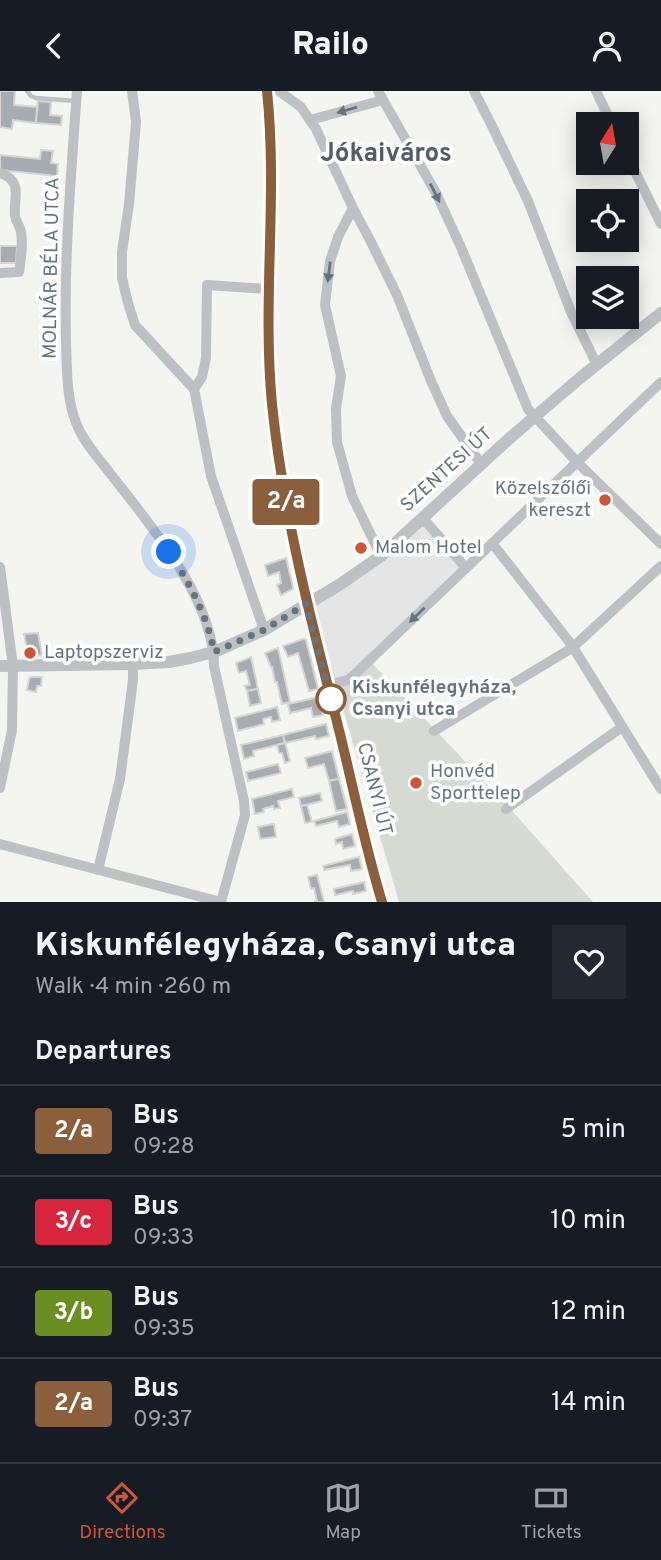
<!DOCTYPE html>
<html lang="en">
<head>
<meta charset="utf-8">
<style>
  :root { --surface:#171b24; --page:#242831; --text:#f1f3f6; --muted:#9ea1a6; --line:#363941; --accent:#cc5639 }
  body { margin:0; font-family:Overpass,sans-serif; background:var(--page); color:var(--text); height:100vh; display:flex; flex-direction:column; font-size:26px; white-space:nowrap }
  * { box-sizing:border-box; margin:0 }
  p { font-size:23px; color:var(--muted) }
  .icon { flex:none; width:38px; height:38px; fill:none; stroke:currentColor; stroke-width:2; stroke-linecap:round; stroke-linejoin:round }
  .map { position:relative; height:811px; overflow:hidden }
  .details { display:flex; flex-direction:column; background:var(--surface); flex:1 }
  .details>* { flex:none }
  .badge { padding:0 14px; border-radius:5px; font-size:24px; line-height:46px }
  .needle { width:46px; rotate:11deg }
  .tools { position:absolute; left:576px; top:21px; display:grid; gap:14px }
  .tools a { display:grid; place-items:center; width:63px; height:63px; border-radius:0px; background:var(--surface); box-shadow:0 4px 18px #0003; font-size:35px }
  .you { position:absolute; width:35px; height:35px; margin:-18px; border:5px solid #fff; border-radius:50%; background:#1a73e8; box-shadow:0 0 0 10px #1a73e833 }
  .map>.badge { position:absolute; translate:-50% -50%; box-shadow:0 0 0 4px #fff }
  h2 { padding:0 35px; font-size:26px; line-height:63px }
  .round { display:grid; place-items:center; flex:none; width:74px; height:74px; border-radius:0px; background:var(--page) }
  .head { display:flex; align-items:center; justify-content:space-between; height:119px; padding:0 35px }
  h1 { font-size:33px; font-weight:800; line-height:52px }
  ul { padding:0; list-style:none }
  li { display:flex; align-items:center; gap:21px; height:91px; padding:0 35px; border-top:2px solid var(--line) }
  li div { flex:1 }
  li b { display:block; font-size:26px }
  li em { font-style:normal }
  li .badge { min-width:77px; font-weight:700; text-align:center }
  header { display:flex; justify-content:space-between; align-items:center; height:91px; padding:0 35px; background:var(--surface); font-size:32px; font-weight:800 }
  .menu { display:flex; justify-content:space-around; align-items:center; height:98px; border-top:2px solid var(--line); background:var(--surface); font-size:19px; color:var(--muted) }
  .menu a { display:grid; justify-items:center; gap:4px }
  .menu .selected { color:var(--accent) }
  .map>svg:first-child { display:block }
  .built { fill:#e4e5e4 }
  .green { fill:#d6dad2 }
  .building { fill:#a6acb0; stroke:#d5d5d3; stroke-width:2 }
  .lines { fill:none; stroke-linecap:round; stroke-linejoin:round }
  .service { stroke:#bec1c4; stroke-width:4.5 }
  .minor { stroke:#bec1c4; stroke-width:10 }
  .tertiary { stroke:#bec1c4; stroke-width:12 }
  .oneway { fill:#67747e }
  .line-casing { stroke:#fff; stroke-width:16 }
  .line { stroke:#8b5e3c; stroke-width:10 }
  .walk { stroke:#67747e; stroke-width:7; stroke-dasharray:0 12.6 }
  .poi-dot { fill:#cc5639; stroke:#fff; stroke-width:2.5 }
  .stop-dot { fill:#fff; stroke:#8b5e3c; stroke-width:3.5 }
  .labels { text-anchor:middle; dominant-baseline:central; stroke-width:7; stroke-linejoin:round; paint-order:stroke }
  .street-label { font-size:19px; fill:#67747e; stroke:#fff }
  .poi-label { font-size:19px; fill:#67747e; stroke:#fff; text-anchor:start }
  .stop-label { font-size:19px; font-weight:bold; fill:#67747e; stroke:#fff; text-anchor:start }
  .district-label { font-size:26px; font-weight:bold; fill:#545d64; stroke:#fff }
</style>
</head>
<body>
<header><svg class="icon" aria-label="back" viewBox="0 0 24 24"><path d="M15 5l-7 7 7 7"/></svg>Railo<svg class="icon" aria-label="person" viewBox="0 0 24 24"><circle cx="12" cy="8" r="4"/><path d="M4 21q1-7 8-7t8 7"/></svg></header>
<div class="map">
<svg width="661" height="811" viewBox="0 0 661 811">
  <rect width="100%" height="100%" fill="#f4f4f1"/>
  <path class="built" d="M421,431L463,477L355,581L335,590L315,513Z"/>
  <path class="green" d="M368,568L514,722L593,811H399L335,590L347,587Z"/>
  <g class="building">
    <path d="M0,0H15L14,14L37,16L36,32L13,29L12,38L0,36Z"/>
    <path d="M38,10L51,11L50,24L62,25L61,34L36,32Z"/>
    <path d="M41,59L53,60L51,72L58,73L57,85L0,79V64L40,68Z"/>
    <path d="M0,155H17L16,172H0Z"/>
    <path d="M286,467L293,496V498L281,504L277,494L281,492L279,481L268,485L265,474Z"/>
    <path d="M38,542L42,564L31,565L28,563L24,543Z"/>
    <path d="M303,548L306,549L318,598L309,600L298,562L288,566L283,555Z"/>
    <path d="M278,557L290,611L282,613L277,591H275L272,576H271L265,562Z"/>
    <path d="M251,566L258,598L247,600L245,595L250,594L246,580L239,582L236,572Z"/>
    <path d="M31,586H42L41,595H37L36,601L27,599L29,588Z"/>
    <path d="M258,598L261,612L250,615L247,600Z"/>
    <path d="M319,606L323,624L313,626L311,617L290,622L288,613Z"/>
    <path d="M277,616L280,629L272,631L271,626L263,628L264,633L238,640L235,627Z"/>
    <path d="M326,633L329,645L316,648L315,645L285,652L283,644Z"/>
    <path d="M283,644L285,652L253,660L254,665L244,668L241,654Z"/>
    <path d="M285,652L290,670L285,672L282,662H279L277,654Z"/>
    <path d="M332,660L339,688L329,690L324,673L308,677L305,667Z"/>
    <path d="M278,673L281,682L248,690L246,681Z"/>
    <path d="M339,688L347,718L336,720L329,690Z"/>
    <path d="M292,698L294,706L278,710L280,717L274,718L273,715L263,718L264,721L255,723L252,708Z"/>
    <path d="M320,702L322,710L301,715L299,707Z"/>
    <path d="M307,714L312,731L305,732L301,715Z"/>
    <path d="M347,721L350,733L339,736L337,730L316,735L314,730Z"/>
    <path d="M274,733L276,746L260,748L258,736Z"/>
    <path d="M352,743L355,755L343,758L342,751L336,753L335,748Z"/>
    <path d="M359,766L362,778L351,780L350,774L324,779L323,775Z"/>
    <path d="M317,784L324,811H314L317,810L314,797L311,798L308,786Z"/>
    <path d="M364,791L366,800L353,803V800L335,804L334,798Z"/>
  </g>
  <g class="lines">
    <path class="service" d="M27,0L31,5L36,7L76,10"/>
    <g class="minor">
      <path d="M77,0C71,83 64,166 66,250C67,277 66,308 77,334C84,352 102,371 113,386C152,436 214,509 214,575L244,710L245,724L221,811"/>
      <path d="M132,0L136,31L129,113L122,161V187L128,212L135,234L194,298L211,385L264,539"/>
      <path d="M267,0C271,32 273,64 272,96C271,147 267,198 269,250C271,338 286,427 306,513"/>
      <path d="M279,0L301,16L316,38L353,117L370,149L397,204L431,290L447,325L481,373"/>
      <path d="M378,0L436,102L460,154L528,318L578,372L661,453"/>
      <path d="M474,0L491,33L528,110L571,221L597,274"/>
      <path d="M596,0L612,33"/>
      <path d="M310,29L383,9"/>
      <path d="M626,62L661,133"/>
      <path d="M0,82C24,90 13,107 15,125C16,131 20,135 21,141C23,153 21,169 19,181L0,182"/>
      <path d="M353,117L338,146L330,170L325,214L341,285L336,318L337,351L352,405L381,465"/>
      <path d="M194,298L202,286L206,267L207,194L268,198"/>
      <path d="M422,429L428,433L466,477"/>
      <path d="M492,452L571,553L661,698"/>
      <path d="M0,476L13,575L12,639L0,697"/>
      <path d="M327,594L348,589L354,584L661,291"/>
      <path d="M434,640L572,557L661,475"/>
      <path d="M506,718L622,636"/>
      <path d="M0,753L221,811"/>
      <path d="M98,779L120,688L133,589V573"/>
    </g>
    <g class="tertiary">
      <path d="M306,513L382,811"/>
      <path d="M0,575L133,573L169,571L190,567L214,561L264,539L339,494L381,465L511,346L580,287L661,222"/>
    </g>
  </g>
  <defs><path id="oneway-solid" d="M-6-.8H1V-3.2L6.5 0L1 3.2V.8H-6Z" transform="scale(1.75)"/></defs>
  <g class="oneway">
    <use href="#oneway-solid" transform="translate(347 19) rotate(164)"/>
    <use href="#oneway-solid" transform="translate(435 102) rotate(63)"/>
    <use href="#oneway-solid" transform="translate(329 181) rotate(97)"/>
    <use href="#oneway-solid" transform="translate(417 524) rotate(136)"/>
  </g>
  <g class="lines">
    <g class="line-casing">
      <path id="line" d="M267,0C278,105 262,208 272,313C283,421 310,526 337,631C352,690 364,752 382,811"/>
    </g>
    <use href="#line" class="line"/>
    <path class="walk" d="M169,461C189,491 208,526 214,561L264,539L306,513L332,613L331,608"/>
  </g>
  <g class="poi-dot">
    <circle cx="605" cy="409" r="7"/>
    <circle cx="361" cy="457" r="7"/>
    <circle cx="30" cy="562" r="7"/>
    <circle cx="416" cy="692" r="7"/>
  </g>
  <circle class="stop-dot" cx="331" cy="608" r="14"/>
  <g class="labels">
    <g class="street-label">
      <text transform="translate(52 177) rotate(-89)">MOLNÁR BÉLA UTCA</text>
      <text transform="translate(447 379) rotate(-42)">SZENTESI ÚT</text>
      <text transform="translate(374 698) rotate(76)">CSANYI ÚT</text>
    </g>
    <g class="poi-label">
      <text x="591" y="398" text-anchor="end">Közelszőlői<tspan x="591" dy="22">kereszt</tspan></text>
      <text x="375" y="457">Malom Hotel</text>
      <text x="44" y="562">Laptopszerviz</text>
      <text x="430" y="681">Honvéd<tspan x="430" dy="22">Sporttelep</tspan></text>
    </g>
    <g class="stop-label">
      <text x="352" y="597">Kiskunfélegyháza,<tspan x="352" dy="22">Csanyi utca</tspan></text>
    </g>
    <g class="district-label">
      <text x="386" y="63">Jókaiváros</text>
    </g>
  </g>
</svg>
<div class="tools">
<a><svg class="needle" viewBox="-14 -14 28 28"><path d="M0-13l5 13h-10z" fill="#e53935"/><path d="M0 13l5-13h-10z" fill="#9ea1a6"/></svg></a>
<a><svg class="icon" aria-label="locate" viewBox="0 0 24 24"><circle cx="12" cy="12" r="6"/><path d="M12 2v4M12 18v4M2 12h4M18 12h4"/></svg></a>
<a><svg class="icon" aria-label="layers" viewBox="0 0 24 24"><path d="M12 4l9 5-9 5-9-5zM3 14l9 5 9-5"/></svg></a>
</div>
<div class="you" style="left:169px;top:461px"></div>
<b class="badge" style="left:286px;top:411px;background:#8b5e3c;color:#fff">2/a</b>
</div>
<section class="details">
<div class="head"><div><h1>Kiskunfélegyháza, Csanyi utca</h1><p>Walk · 4 min · 260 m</p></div><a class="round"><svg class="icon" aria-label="heart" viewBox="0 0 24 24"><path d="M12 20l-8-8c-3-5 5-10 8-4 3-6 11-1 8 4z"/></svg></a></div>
<h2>Departures</h2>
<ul>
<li><span class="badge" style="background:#8b5e3c;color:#fff">2/a</span><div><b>Bus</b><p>09:28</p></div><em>5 min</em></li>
<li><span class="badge" style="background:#d7263d;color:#fff">3/c</span><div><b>Bus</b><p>09:33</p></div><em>10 min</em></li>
<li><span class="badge" style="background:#6b8e23;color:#fff">3/b</span><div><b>Bus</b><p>09:35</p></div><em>12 min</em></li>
<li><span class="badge" style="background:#8b5e3c;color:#fff">2/a</span><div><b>Bus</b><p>09:37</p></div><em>14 min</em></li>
</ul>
</section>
<nav class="menu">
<a class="selected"><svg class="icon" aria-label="directions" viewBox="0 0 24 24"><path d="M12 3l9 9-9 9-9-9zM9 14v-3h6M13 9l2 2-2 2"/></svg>Directions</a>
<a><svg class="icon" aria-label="map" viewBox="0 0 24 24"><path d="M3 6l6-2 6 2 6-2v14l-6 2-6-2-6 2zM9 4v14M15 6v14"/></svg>Map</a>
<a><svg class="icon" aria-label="tickets" viewBox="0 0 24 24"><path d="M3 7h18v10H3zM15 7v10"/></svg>Tickets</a>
</nav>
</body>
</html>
